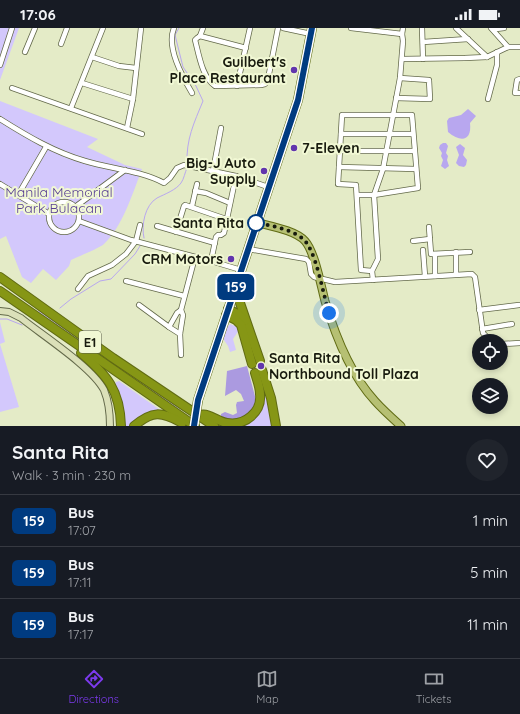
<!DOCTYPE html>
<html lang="en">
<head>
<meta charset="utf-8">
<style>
  :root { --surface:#171b24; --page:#20242c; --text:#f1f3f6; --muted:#9ea1a6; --line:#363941; --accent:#7c3aed }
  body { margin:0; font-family:Quicksand,sans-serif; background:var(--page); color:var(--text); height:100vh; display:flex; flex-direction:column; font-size:15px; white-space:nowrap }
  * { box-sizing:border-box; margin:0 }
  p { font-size:13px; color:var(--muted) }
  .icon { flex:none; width:22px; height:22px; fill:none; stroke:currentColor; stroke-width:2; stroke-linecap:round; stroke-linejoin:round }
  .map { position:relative; height:398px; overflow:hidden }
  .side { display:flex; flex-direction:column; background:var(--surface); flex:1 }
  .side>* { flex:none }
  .badge { padding:0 8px; border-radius:6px; font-size:14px; line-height:26px }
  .controls { position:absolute; left:472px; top:306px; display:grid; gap:8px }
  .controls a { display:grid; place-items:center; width:36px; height:36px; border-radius:50%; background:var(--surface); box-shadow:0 2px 6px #0003; font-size:20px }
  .you { position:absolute; width:20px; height:20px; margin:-10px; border:3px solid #fff; border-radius:50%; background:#1a73e8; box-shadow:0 0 0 6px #1a73e833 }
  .map>.badge { position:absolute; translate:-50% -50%; box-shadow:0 0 0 2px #fff }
  .round { display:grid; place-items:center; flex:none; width:42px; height:42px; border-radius:21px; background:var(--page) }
  .headline { display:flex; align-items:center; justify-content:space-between; height:68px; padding:0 12px }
  h1 { font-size:19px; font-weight:700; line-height:30px }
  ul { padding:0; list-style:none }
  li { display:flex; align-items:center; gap:12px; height:52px; padding:0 12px; border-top:1px solid var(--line) }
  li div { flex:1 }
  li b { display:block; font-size:15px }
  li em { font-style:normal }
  li .badge { min-width:44px; font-weight:700; text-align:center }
  .status { display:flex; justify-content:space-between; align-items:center; height:28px; padding:0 20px; background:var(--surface); direction:ltr }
  .status svg { height:11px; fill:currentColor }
  .dock { display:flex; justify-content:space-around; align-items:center; height:56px; border-top:1px solid var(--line); background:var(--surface); font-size:11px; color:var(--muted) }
  .dock a { display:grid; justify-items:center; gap:2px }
  .dock .on { color:var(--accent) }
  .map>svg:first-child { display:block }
  .green { fill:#d3c8fc }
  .forest { fill:#ab9ae0 }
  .water { fill:#b8a7ef }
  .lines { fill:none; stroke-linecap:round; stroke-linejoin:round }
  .stream { stroke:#b8a7ef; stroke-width:1 }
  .street-casing { stroke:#63694a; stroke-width:6 }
  .secondary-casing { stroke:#63694a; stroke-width:8 }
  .primary-casing { stroke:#606b13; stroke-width:9 }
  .highway-casing { stroke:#606b13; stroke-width:10 }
  .street { stroke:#fff; stroke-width:4.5 }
  .secondary { stroke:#dbe0b9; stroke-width:6 }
  .primary { stroke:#b6c073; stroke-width:7 }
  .highway { stroke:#869615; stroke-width:8 }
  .highway-bridge-casing { stroke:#606b13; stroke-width:10; stroke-linecap:butt }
  .highway-bridge { stroke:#869615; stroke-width:8 }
  .line-casing { stroke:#fff; stroke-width:9 }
  .line { stroke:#003b80; stroke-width:6 }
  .walk { stroke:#181b0e; stroke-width:4; stroke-dasharray:0 7.2 }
  .poi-dot { fill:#6135ad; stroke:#f1f8d4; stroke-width:1.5 }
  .stop-dot { fill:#fff; stroke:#003b80; stroke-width:2 }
  .labels { text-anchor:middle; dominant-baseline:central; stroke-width:4; stroke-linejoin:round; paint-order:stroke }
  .shield { fill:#f1f8d4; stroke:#595d49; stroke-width:1 }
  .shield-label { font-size:13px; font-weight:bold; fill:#181b0e }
  .poi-label { font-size:14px; font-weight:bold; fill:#181b0e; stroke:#f1f8d4; text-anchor:end }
  .park-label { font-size:14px; fill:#593f93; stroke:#f1f8d4 }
  .stop-label { font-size:14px; font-weight:bold; fill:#181b0e; stroke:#f1f8d4; text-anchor:end }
</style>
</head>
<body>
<div class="status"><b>17:06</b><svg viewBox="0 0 49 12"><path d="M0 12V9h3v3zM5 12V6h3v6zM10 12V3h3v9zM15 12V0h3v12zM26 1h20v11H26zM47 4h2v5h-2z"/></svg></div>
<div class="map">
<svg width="520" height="398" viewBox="0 0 520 398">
  <rect width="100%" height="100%" fill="#e4ebc7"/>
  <g class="green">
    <path d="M0,0H19L0,52Z"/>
    <path d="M0,73L98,111L87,119L125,137L142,141C133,164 123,198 104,216C98,221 79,228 71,232L69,238L56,252L43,241L31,255L22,249L6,208L0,211Z"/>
    <path d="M40,281L180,379L178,382L37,285Z"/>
    <path d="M0,294L5,314L0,316L19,379L0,384Z"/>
    <path d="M230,296L238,299L239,302L233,311L236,322L230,324L228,318L222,309L225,301Z"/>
    <path d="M119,353L163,384L131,398H123L114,358L116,354Z"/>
    <path d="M264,363L274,398H236Z"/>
  </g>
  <path class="forest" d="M247,338L256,372L254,381L244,390L231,393L224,392L221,389V386L225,384L233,387L237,385L236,377L237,374L244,373L241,366L236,362L225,368L227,343Z"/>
  <g class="water">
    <path d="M468,81L476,88L470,95C472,113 461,115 448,104L447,93L449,90L461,87Z"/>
    <path d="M443,115H446L448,118L446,125L448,128L447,132L449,138L445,141L441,138L443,132L441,128L442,125L439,120L440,117Z"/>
    <path d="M460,116L465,120L463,127L467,132L466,137L464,139L459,138L456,135L459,127L456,119Z"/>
  </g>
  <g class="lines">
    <g class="stream">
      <path d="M179,0L175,7L183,39L196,58L203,73C194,95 186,111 187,136"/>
      <path d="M144,210C141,197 145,177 157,170C165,166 176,162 181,155C184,151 185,144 187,140"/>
      <path d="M60,280L71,271L100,253L111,251L135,226L140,218"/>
      <path d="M0,291H7L22,297"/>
    </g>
    <g class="street-casing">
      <g id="street">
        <path d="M174,0C166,19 182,48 192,65"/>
        <path d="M283,0L311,6"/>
        <path d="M351,0L402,6"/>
        <path d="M422,0L423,31"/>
        <path d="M456,0L487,29"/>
        <path d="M491,0L508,19"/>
        <path d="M496,1L504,0"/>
        <path d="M200,8L203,0"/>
        <path d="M423,14L468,11"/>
        <path d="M61,16L67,0"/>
        <path d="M246,20L200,8L197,10L195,12C199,27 202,49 215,58L261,57L265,56L268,51L278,0"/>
        <path d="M25,24L35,0"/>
        <path d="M92,29L119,38L136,40"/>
        <path d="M402,31L465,30L487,29L508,19H520"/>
        <path d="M0,37L12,0"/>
        <path d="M520,51L517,52L515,65H520"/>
        <path d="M82,55L133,71"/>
        <path d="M237,58L250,0"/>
        <path d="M12,60L142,106"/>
        <path d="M396,70L430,71L429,52L400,50"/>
        <path d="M488,71L497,37V24"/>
        <path d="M71,80L103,0"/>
        <path d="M0,91C27,108 54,124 85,133C111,141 139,142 164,155L170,150L177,140L184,137L236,148L268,159"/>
        <path d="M127,100L133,71L141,0"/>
        <path d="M341,106H413"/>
        <path d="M340,123H414"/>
        <path d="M339,139L416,141"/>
        <path d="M213,143L221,100"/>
        <path d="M0,156L49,186"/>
        <path d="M195,163L206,165L230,175"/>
        <path d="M18,167L46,119"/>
        <path d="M357,167H374L418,160L412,87H342L338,156L356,157L361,242L372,243"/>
        <circle cx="64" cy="189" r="15"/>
        <path d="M192,178L197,156"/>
        <path d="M75,179L125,142"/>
        <path d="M79,193L131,212L211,233L241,242"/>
        <path d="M157,198L215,215"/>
        <path d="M429,199L431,226L470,224"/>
        <path d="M176,204L184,178L185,177L226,191"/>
        <path d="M413,213L430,211"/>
        <path d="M248,221L306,231L309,234L311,246L314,249L335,254L472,246L475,249L483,305L491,313"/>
        <path d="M423,222L425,248"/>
        <path d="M456,224V246"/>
        <path d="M435,226V248"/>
        <path d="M211,233L216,209L218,207H221L224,205L236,148"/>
        <path d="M373,252L372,243L378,231L374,167L383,141L400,50L403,13L402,6L403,0"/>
        <path d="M126,253L184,268"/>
        <path d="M78,261L88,248L112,237L126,226L136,213L140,197"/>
        <path d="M139,277L169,299L180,306"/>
        <path d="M479,282L519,277"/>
        <path d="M169,299L177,285L181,282"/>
        <path d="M482,301L512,296"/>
        <path d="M501,316L520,315"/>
        <path d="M181,327L180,306L183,287L181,282L195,229"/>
      </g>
    </g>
    <g class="secondary-casing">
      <path id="secondary" d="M0,283L9,284L21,290C42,307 92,339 104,362C109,374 110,385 110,398"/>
    </g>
    <g class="primary-casing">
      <path id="primary" d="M255,194C269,198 295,202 305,213C315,224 321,258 325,273C335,307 351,347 375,373C383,382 392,390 401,398"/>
    </g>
    <g class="highway-casing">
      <g id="highway">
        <path d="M0,249L113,330L214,398"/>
        <path d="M241,256L239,267L240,275L260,333"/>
        <path d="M0,263L195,398"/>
        <path d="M228,281L238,286L245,293"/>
        <path d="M226,287L236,292L241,297L252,336"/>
        <path d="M81,325C107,347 120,362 121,398"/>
        <path d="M262,342L271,370L276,398"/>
        <path d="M198,372L298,72L312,0"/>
        <path d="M197,387C200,387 204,386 207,387C214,389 220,394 227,395C245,398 262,384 260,366C260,359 257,352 255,345"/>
        <path d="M134,398C152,383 161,383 182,395"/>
      </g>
    </g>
    <use href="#street" class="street"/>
    <use href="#secondary" class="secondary"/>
    <use href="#primary" class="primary"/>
    <use href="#highway" class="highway"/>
    <g class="highway-bridge-casing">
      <path id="highway-bridge" d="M194,398L198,372"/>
    </g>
    <use href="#highway-bridge" class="highway-bridge"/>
  </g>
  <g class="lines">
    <g class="line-casing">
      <path id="line" d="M194,398L198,372L298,72L312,0"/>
    </g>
    <use href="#line" class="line"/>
    <path class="walk" d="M256,195L255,194C270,198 289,200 302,210C316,220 323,267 329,285"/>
  </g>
  <g class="poi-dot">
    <circle cx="294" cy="42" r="4"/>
    <circle cx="294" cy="120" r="4"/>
    <circle cx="264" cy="143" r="4"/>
    <circle cx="231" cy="231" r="4"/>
    <circle cx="261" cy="338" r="4"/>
  </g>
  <circle class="stop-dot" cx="256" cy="195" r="8"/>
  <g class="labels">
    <rect class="shield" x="79" y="303" width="22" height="22" rx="3"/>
    <g class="shield-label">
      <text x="90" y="314">E1</text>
    </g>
    <g class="poi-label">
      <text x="286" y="34">Guilbert's<tspan x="286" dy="16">Place Restaurant</tspan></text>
      <text x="302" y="120" text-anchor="start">7-Eleven</text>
      <text x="256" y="135">Big-J Auto<tspan x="256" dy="16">Supply</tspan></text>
      <text x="223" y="231">CRM Motors</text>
      <text x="269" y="330" text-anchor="start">Santa Rita<tspan x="269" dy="16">Northbound Toll Plaza</tspan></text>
    </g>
    <g class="park-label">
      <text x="59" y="164">Manila Memorial<tspan x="59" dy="16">Park Bulacan</tspan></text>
    </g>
    <g class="stop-label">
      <text x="244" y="195">Santa Rita</text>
    </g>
  </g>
</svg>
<div class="controls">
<a><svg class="icon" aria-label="locate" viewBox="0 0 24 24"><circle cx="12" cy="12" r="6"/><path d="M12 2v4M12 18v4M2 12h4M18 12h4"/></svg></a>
<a><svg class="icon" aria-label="layers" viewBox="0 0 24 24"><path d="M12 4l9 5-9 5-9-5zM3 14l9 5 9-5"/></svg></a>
</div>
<div class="you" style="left:329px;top:285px"></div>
<b class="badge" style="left:236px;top:259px;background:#003b80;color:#fff">159</b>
</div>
<section class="side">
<div class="headline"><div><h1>Santa Rita</h1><p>Walk · 3 min · 230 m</p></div><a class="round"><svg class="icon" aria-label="heart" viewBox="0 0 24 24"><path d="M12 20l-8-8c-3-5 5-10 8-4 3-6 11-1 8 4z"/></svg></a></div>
<ul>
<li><span class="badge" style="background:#003b80;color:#fff">159</span><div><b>Bus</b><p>17:07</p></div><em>1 min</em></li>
<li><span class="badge" style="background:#003b80;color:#fff">159</span><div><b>Bus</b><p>17:11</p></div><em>5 min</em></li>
<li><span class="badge" style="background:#003b80;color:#fff">159</span><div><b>Bus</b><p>17:17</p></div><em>11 min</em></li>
</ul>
</section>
<nav class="dock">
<a class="on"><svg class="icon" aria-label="directions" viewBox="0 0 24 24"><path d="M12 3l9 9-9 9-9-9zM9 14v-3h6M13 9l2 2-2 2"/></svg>Directions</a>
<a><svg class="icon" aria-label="map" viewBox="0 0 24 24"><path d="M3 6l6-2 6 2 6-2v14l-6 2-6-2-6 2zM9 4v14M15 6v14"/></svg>Map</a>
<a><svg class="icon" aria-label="tickets" viewBox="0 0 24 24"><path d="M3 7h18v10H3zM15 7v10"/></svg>Tickets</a>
</nav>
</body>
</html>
